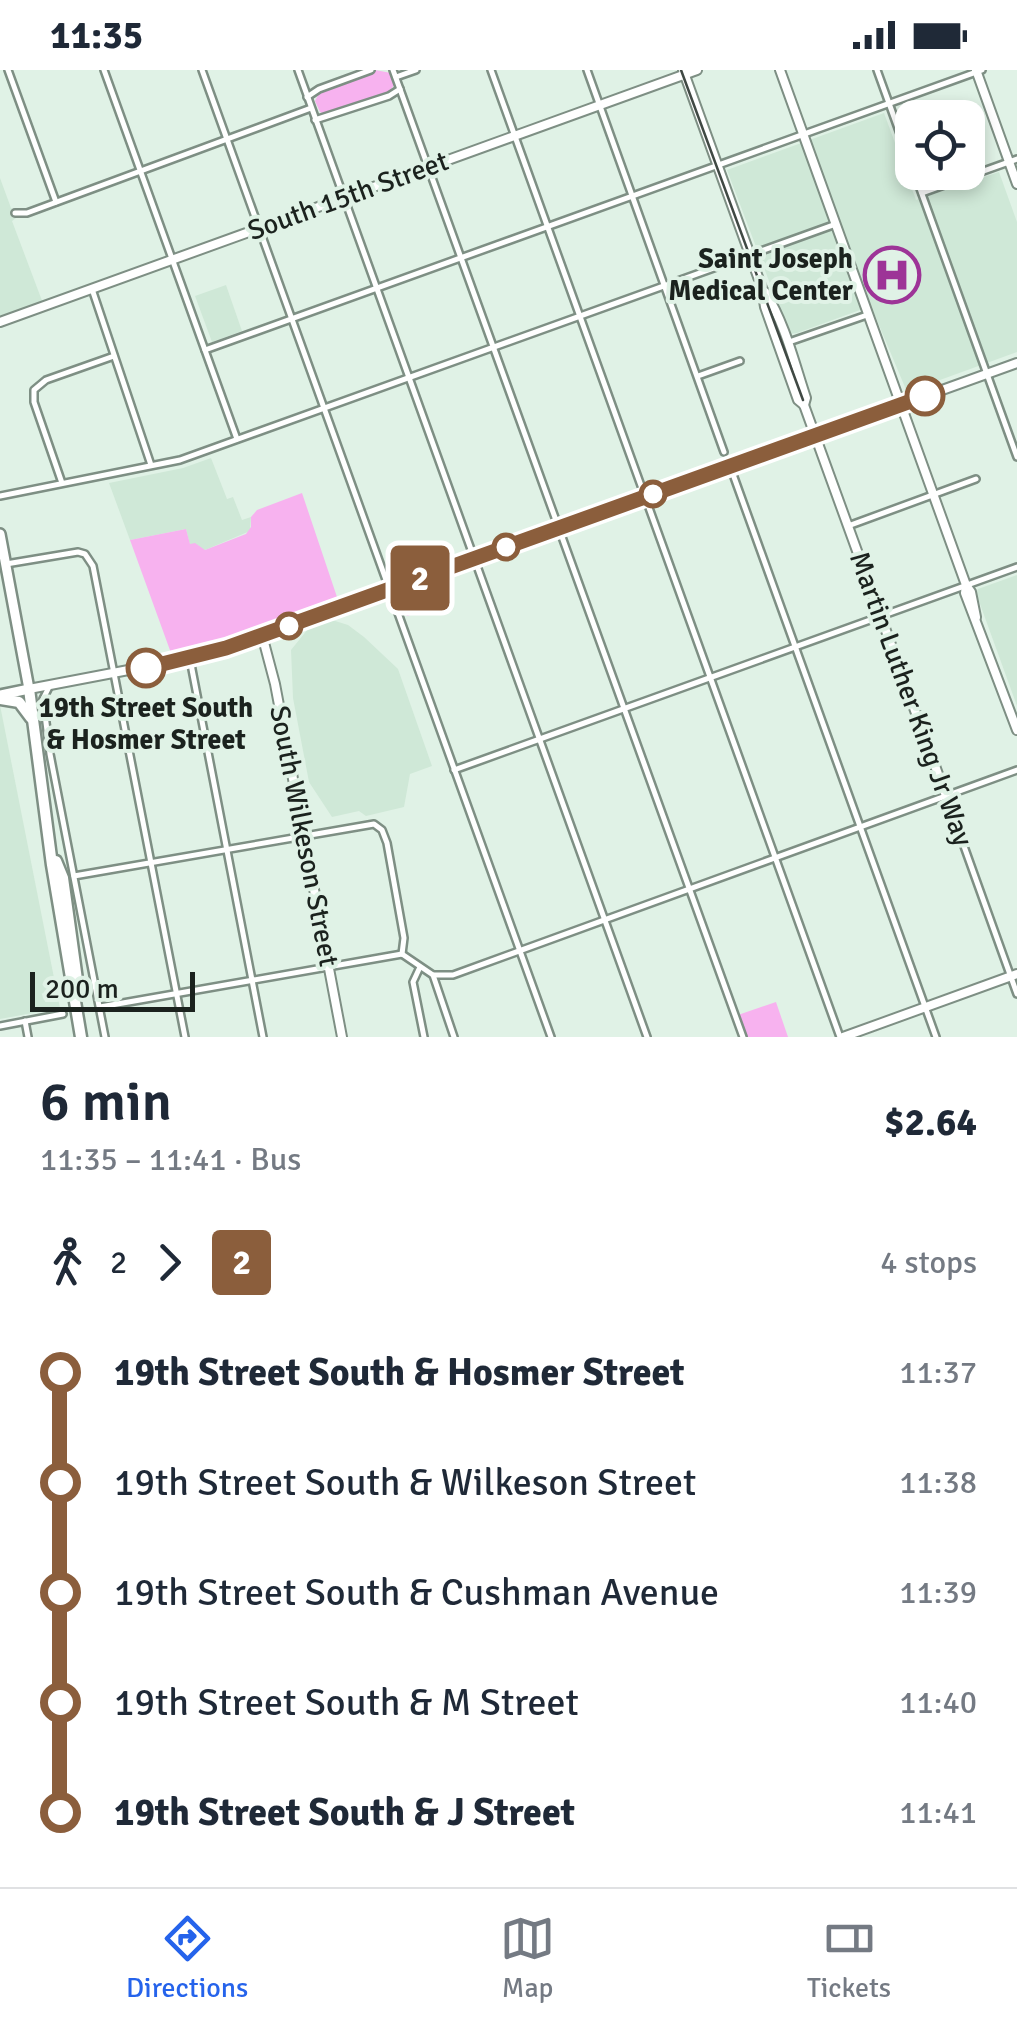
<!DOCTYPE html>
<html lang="en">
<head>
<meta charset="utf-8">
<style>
  :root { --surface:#fff; --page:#f6f6f7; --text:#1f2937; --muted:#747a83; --line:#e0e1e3; --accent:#2563eb }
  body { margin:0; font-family:Signika,sans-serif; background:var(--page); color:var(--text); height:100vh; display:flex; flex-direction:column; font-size:38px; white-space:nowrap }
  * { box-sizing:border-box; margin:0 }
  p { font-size:32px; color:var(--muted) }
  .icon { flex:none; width:55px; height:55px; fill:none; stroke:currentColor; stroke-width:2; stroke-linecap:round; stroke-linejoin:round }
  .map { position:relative; height:967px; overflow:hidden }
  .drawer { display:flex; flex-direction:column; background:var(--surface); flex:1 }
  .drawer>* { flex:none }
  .badge { padding:0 20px; border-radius:8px; font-size:35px; line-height:65px }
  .controls { position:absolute; left:895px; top:30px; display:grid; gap:20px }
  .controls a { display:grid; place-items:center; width:90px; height:90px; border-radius:20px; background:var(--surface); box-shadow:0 5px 15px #0003; font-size:50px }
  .scale { position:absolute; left:30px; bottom:25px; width:165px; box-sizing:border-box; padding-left:10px; border:5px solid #1b221e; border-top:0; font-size:28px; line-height:35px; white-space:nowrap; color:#1b221e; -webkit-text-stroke:8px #e0f2e6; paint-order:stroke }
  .map>.badge { position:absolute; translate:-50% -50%; box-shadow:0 0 0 5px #fff }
  .legs { display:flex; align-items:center; gap:15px; height:110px; padding:0 40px; font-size:32px }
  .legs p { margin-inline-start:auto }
  .head { display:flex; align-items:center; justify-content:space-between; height:170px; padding:0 40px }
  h1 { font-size:55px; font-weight:600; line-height:75px }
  ul { padding:0 40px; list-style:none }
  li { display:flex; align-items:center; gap:35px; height:110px; font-size:38px }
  li i { display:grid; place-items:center; width:15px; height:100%; margin:0 12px; background:currentColor }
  li i::after { content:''; width:25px; height:25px; margin:-12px; border:8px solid; border-radius:50%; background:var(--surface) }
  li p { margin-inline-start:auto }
  li:first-child i { background:linear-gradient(#0000 50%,currentColor 0) }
  li:last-child i { background:linear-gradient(currentColor 50%,#0000 0) }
  .status { display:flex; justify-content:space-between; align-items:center; height:70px; padding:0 50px; background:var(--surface); direction:ltr }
  .status svg { height:28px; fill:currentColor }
  .dock { display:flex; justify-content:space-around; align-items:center; height:140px; border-top:2px solid var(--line); background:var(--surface); font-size:28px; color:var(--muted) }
  .dock a { display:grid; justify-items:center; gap:5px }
  .dock .active { color:var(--accent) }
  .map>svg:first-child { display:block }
  .built { fill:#cfe8d7 }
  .green { fill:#f7b2ef }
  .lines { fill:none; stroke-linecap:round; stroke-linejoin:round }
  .street-casing { stroke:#7e8f84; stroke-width:10 }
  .secondary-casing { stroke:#7e8f84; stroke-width:12 }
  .primary-casing { stroke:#7e8f84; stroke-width:14 }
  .highway-casing { stroke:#7e8f84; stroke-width:15 }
  .street { stroke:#fff; stroke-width:5 }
  .secondary { stroke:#fff; stroke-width:8 }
  .primary { stroke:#fff; stroke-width:9 }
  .highway { stroke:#fff; stroke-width:10 }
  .tram { stroke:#404944; stroke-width:2.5 }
  .line-1-casing { stroke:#fff; stroke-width:22 }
  .line-1 { stroke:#8b5e3c; stroke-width:15 }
  .stop-1-dot { fill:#fff; stroke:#8b5e3c; stroke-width:5 }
  .labels { text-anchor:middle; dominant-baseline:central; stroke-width:8; stroke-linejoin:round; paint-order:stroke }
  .street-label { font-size:28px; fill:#1b221e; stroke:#e0f2e6 }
  .poi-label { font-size:28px; font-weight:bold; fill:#1b221e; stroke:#e0f2e6; text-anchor:end }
  .stop-label { font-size:28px; font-weight:bold; fill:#1b221e; stroke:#e0f2e6 }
</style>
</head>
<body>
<div class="status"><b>11:35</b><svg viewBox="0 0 49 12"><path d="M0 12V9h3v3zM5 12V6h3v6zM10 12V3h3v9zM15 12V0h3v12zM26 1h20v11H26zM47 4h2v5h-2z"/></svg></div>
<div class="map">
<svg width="1017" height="967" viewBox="0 0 1017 967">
  <rect width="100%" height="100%" fill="#e0f2e6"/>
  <g class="built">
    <path d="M884,43L916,130L999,102L1017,152V282L907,322L871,236L797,263L789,264L727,100Z"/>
    <path d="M0,108L11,138L21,144L12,151L44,236L0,252Z"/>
    <path d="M226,215L242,261L212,272L195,226Z"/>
    <path d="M211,388L227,429L233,427L242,450L251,447L250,461L205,480L190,475L186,459L130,470L109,413L183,398Z"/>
    <path d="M1017,505V636L976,523L978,519Z"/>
    <path d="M332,550L348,555L364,567L398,599L432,696L410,704L404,737L366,746L359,741L332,747L309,712L293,628L291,580L308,559Z"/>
    <path d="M0,635L60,938L0,949Z"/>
  </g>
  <g class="green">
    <path d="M375,0L391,3L394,15L387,25L326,45L320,42L315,31L320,21Z"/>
    <path d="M302,423L337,527L205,575L171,583L130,470L186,459L190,474L195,473L205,480L246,464L251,457V447L257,440Z"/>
    <path d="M432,514L437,532L417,538L418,542L407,546L400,525Z"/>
    <path d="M776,932L788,967H746L738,945Z"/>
  </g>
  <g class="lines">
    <g class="street-casing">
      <g id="street">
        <path d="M8,0L56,132"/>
        <path d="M104,0L237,369"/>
        <path d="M202,0L551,967"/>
        <path d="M298,0L647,967"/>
        <path d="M393,0L743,967"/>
        <path d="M491,0L840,967"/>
        <path d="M587,0L724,382"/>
        <path d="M877,0L912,97"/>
        <path d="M396,7L416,0"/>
        <path d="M307,27L319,19L371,0"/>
        <path d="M315,50L389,26L400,19"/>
        <path d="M914,102L1017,387"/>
        <path d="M922,123L1017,89"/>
        <path d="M15,143H27L311,38"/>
        <path d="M92,219L151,395"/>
        <path d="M789,272L867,245"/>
        <path d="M205,280L982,0"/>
        <path d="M698,306L740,291"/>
        <path d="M730,396L936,967"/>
        <path d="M62,413L34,332V320L46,310L114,286"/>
        <path d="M0,426L180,390L836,154"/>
        <path d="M848,456L976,409"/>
        <path d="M6,494L78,482L85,484L93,496L185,967"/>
        <path d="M190,589L263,967"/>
        <path d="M49,617L43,629L50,684L105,967"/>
        <path d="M454,700L1017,497"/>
        <path d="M946,726L1017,924"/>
        <path d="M74,806L374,754L382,760L387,773L404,868L402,884"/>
        <path d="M402,884L433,905H453L1017,700"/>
        <path d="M420,897L413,912L424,967"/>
        <path d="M433,905L454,967"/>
        <path d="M100,937L402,884"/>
        <path d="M25,951L28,967"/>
        <path d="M0,956L63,944"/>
      </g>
    </g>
    <g class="secondary-casing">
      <g id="secondary">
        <path d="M683,0L762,218L765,237L798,330L804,335L946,726"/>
        <path d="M780,0L966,515L971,522L976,547"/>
        <path d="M976,0L1017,114"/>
        <path d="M765,222C785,253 794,292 806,328L804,335"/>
        <path d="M0,252L697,0"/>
        <path d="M966,515L965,523L1017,660"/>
        <path d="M262,565L275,614L342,967"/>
        <path d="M29,619L207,585L1017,293"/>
        <path d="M843,967L1017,904"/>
      </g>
    </g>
    <g class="primary-casing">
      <path id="primary" d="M0,464L29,619L0,625"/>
    </g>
    <g class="highway-casing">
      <g id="highway">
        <path d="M29,619L52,795L81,967"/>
        <path d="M0,629L19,632L31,648"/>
        <path d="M56,791L63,808L78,917"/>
      </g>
    </g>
    <use href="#street" class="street"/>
    <use href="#secondary" class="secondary"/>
    <use href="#primary" class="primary"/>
    <use href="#highway" class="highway"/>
    <path class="tram" d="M681,0L803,330"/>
  </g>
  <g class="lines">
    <g class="line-1-casing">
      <path id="line-1" d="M146,598L226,578L925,326"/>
    </g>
    <use href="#line-1" class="line-1"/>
  </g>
  <defs>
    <g id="hospital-ring" transform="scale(2.875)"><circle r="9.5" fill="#e0f2e6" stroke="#9d3497" stroke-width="1.5"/><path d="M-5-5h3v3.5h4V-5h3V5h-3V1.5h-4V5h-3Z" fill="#9d3497"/></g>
  </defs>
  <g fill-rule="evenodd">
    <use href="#hospital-ring" x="892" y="205"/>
  </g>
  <g class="stop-1-dot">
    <circle cx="925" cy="326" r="18"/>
    <circle cx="653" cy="424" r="12"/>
    <circle cx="506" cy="477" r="12"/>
    <circle cx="289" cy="556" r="12"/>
    <circle cx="146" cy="598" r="18"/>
  </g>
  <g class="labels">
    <g class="street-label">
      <text transform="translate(348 126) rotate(-20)">South 15th Street</text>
      <text transform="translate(911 629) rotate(70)">Martin Luther King Jr Way</text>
      <text transform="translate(304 766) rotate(79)">South Wilkeson Street</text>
    </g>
    <g class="poi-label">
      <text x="853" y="189">Saint Joseph<tspan x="853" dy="32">Medical Center</tspan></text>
    </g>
    <g class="stop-label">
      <text x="146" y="638">19th Street South<tspan x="146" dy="32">&amp; Hosmer Street</tspan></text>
    </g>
  </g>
</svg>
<div class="controls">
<a><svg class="icon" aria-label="locate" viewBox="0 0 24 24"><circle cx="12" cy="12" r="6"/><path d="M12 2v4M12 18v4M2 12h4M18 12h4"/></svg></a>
</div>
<div class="scale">200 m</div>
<b class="badge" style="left:420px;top:508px;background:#8b5e3c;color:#fff">2</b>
</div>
<section class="drawer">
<div class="head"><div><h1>6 min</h1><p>11:35 – 11:41 · Bus</p></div><b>$2.64</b></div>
<div class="legs"><svg class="icon" aria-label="walk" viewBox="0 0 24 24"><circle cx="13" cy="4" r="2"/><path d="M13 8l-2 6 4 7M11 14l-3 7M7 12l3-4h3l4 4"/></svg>2<svg class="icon" aria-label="forward" viewBox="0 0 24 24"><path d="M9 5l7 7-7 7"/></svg><b class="badge" style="background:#8b5e3c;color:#fff">2</b><p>4 stops</p></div>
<ul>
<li><i style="color:#8b5e3c"></i><b>19th Street South &amp; Hosmer Street</b><p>11:37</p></li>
<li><i style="color:#8b5e3c"></i><span>19th Street South &amp; Wilkeson Street</span><p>11:38</p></li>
<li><i style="color:#8b5e3c"></i><span>19th Street South &amp; Cushman Avenue</span><p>11:39</p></li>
<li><i style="color:#8b5e3c"></i><span>19th Street South &amp; M Street</span><p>11:40</p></li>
<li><i style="color:#8b5e3c"></i><b>19th Street South &amp; J Street</b><p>11:41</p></li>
</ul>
</section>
<nav class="dock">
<a class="active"><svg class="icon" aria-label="directions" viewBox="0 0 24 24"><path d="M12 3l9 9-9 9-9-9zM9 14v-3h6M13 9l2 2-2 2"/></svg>Directions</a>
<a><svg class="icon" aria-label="map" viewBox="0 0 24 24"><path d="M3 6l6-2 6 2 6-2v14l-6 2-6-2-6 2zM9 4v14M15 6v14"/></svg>Map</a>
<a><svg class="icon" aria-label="tickets" viewBox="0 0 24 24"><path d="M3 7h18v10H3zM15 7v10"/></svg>Tickets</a>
</nav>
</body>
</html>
